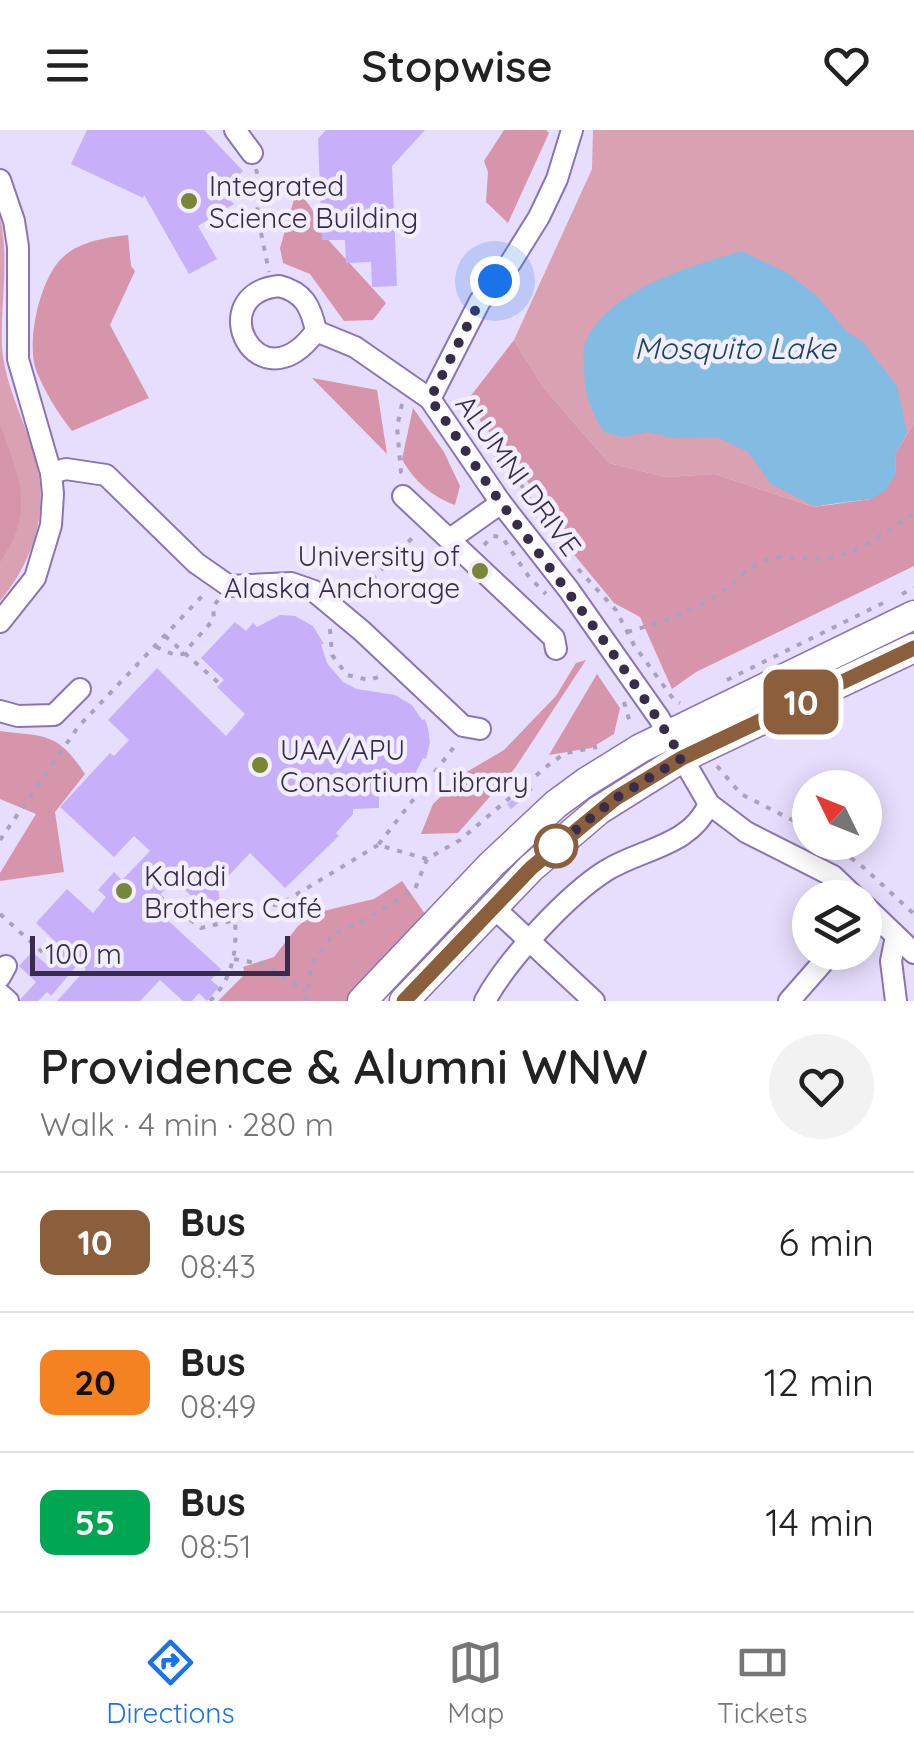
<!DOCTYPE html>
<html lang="en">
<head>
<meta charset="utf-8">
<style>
  :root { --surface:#fff; --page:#f2f2f2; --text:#222; --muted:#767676; --line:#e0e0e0; --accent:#1a73e8 }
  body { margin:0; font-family:Quicksand,sans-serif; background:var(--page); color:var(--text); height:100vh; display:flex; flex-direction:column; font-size:38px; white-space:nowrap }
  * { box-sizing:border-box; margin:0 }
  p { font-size:32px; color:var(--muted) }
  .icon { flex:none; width:55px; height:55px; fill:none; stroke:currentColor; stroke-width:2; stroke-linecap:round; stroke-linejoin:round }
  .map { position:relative; height:871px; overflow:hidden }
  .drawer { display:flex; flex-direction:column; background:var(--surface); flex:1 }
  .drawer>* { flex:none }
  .badge { padding:0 20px; border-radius:15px; font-size:35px; line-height:65px }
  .needle { width:65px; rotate:313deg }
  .buttons { position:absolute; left:792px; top:640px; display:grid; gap:20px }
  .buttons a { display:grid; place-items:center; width:90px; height:90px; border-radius:50%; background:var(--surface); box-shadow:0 5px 25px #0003; font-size:50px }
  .scale { position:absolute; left:30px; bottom:25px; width:260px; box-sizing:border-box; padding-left:10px; border:5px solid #372d4b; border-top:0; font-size:28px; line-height:35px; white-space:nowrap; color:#372d4b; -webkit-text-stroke:8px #f2eefd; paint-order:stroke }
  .you { position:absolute; width:50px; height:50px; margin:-25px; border:8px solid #fff; border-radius:50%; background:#1a73e8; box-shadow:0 0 0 15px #1a73e833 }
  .map>.badge { position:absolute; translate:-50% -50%; box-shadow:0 0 0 5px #fff }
  .round { display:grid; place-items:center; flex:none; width:105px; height:105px; border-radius:52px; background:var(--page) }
  .head { display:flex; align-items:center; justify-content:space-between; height:170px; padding:0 40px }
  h1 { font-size:48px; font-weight:600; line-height:75px }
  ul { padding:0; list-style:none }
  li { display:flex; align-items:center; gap:30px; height:140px; padding:0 40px; border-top:2px solid var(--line) }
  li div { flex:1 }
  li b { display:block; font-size:38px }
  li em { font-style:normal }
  li .badge { min-width:110px; font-weight:700; text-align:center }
  header { display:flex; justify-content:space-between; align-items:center; height:130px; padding:0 40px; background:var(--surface); font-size:45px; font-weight:600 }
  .tab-bar { display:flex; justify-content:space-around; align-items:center; height:140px; border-top:2px solid var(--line); background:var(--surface); font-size:28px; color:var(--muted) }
  .tab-bar a { display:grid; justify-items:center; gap:5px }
  .tab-bar .on { color:var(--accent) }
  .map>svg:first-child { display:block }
  .green { fill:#d9a1b2 }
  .forest { fill:#d695aa }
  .water { fill:#82bce3 }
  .building { fill:#c7b0f9 }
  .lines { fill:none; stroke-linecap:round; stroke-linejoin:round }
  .minor-casing { stroke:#8a73b8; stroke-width:24 }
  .major-casing { stroke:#8a73b8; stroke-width:31 }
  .path { stroke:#aaa1bf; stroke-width:4; stroke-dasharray:5 8; stroke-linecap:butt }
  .minor { stroke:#fff; stroke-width:20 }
  .major { stroke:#fff; stroke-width:28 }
  .line-casing { stroke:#fff; stroke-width:22 }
  .line { stroke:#8b5e3c; stroke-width:15 }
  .walk { stroke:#372d4b; stroke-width:10; stroke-dasharray:0 18 }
  .poi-dot { fill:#788635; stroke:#f2eefd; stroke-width:4 }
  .stop-dot { fill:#fff; stroke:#8b5e3c; stroke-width:5 }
  .labels { text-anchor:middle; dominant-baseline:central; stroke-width:9; stroke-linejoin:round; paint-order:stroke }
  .poi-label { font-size:28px; fill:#372d4b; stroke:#f2eefd; text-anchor:start }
  .street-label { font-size:28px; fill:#372d4b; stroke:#f2eefd }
  .water-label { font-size:30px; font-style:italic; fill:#1a4762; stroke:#f2eefd }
</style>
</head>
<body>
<header><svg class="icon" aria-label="menu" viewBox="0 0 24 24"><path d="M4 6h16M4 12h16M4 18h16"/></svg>Stopwise<svg class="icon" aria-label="heart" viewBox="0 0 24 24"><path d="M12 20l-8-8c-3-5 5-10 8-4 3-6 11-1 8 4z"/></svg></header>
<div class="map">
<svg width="914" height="871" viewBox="0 0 914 871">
  <rect width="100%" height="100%" fill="#e6defc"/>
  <g class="green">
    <path d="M593,0H914V293L896,323L895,345L853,370L814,377L715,344L666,347L609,333L543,257L514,210L592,39Z"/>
    <path d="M0,87C10,131 0,173 2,217C5,257 25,290 35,328C50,380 34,430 0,471Z"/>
  </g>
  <g class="forest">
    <path d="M504,0H546L549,3L508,93L486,72L488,42L484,31Z"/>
    <path d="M297,59L312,79L322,103L386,173L373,190L344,191L310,144L283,133L280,118Z"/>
    <path d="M128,105L131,136L135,141L110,195L149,268L72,301C57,282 45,262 36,240C26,211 40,149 62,128C78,112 107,107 128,105Z"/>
    <path d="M514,210L543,257L609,333L666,347L715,344L814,377L871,369L895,345L896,323L914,293V436L696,542L672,559L640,487L614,473L553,399L536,363L466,272Z"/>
    <path d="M312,248L377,260L387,324Z"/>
    <path d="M413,278L444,322L460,356L455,375C432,367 413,350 402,329Z"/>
    <path d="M0,294C19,348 36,380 0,432Z"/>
    <path d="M586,530L515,638L458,703L421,704L433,674L465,643L504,620L556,566L576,533Z"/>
    <path d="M597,544L620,578L614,604L591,618L549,625Z"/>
    <path d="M0,601C47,607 57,602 85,644L55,682L64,742L0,751V743L36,684L0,669Z"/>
    <path d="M402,751L428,788L350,871H218L245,844L243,837L274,827L298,796L315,783L374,769Z"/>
  </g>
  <path class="water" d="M741,121L786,142L817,166L847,202L862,211L897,256L907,303L896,323L895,345L885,361L871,369L814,376L771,354L748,322L717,307L674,308L648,302L623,307L604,302C590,281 584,262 584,237C584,230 582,220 585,214C605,160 692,136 741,121Z"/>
  <g class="building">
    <path d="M87,0H204L243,41L222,61L234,74L198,96L217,129L189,144L144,65L143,68L71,34Z"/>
    <path d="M326,0H425L392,36L397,156L372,157L371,132L346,133L345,110H322L318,9Z"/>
    <path d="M280,485L295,486L313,496L324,514H321L327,533L343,552L357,559L395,565L412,575L422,590L425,589L428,598L430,612L426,629L423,628L416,642L404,652L379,660V678L353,679V684L336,703L339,706L285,758L250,723L218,757L221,782L201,783V775L165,741L156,751L165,759L151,775L221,839L211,850L219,857L207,871L199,863L192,871H183L160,850L140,871H57L86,839L79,833L51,866L47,862L38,871H19L36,852L19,836L32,822L46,834L61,817L36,793L67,759L93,783L106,767L98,760L114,742L122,750L150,721L134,706L114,727L60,677L110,623L114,626L129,610L108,590L157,538L226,606L245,584L217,557L224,550L201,528L235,492L246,501L253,493L257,497Z"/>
    <path d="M529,655L533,660L511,679L507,674Z"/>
  </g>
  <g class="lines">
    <g class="minor-casing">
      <g id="minor">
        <path d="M235,0L252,23"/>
        <path d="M572,0L557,49L539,87L511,132L480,171L430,269L501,373L569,460L659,588L709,674L746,702L833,746L856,768"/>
        <path d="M0,50L14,91L18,117V229L51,343L53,364L51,395L35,448L0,492"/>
        <path d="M279,156C304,162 311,177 316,201C258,280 201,164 279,156Z"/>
        <path d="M316,201L355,217L430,269"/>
        <path d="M51,343L66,339L106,345L196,433L229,456L291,453L314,461L362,501L463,596L480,599"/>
        <path d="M403,366L554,508L556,519"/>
        <path d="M450,409L501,373"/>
        <path d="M0,581L18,586L54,585L80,559"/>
        <path d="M865,776L914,823"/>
        <path d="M493,777L594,871"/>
        <path d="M896,806L891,831L896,871"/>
        <path d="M0,847L6,836"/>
        <path d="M0,864L8,871"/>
        <path d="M485,871C507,830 567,765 607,740C644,718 690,716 709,674"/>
        <path d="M789,871L832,822"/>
      </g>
    </g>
    <g class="major-casing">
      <g id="major">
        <path d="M362,871L491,735L556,674L586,652L641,618L914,485"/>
        <path d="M404,871L531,738L599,680L682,628L914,518"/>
      </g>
    </g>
    <g class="path">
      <path d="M256,39L260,54L257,83L269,142"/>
      <path d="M402,274L397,297L401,342L405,347"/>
      <path d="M486,315L517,347L544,396"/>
      <path d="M484,415L493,406L502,407L529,447L546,464"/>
      <path d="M578,439L616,480L634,515L674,570L680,573"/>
      <path d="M902,464L914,458"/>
      <path d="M354,468L417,403"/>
      <path d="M330,499L332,525L347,545L369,550L385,545"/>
      <path d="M627,502C662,492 690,483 720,463C734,453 747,438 763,431C784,422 804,431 825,428C857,425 888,401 914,383"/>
      <path d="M165,506L220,554"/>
      <path d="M156,517L175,525L183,524L214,489L213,477L218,470"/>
      <path d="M727,550L885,472"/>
      <path d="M624,572L631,596"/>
      <path d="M717,636L741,664L810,699"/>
      <path d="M0,710L78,597L205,463"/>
      <path d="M830,712L863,737L914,784"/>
      <path d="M427,729L378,715L458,612"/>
      <path d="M159,766L201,798L235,790L251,774"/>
      <path d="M221,772L279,775L378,715"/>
      <path d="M0,784L50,829"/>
      <path d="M234,829L262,834L306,861"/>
      <path d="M210,871C233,848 237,821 235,790"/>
      <path d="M306,871L312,834L333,804L363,791L415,759L427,729L460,710L552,632L566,623L597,617"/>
    </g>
    <use href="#minor" class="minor"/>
    <use href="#major" class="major"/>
  </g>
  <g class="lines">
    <g class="line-casing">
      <path id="line" d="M404,871L531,738L616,668L682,628L914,518"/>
    </g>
    <use href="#line" class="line"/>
    <path class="walk" d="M495,151L480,171L430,269C456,304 478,342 504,377C566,460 629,540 682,628L616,668L553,718L556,716"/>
  </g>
  <g class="poi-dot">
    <circle cx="189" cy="71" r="10"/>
    <circle cx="480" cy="441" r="10"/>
    <circle cx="260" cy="635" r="10"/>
    <circle cx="124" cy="761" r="10"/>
  </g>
  <circle class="stop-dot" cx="556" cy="716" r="20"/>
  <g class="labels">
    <g class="poi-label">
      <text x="209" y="55">Integrated<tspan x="209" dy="32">Science Building</tspan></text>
      <text x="460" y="425" text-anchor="end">University of<tspan x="460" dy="32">Alaska Anchorage</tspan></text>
      <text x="280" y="619">UAA/APU<tspan x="280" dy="32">Consortium Library</tspan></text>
      <text x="144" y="745">Kaladi<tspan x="144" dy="32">Brothers Café</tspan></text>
    </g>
    <g class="street-label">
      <text transform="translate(519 345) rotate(54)">ALUMNI DRIVE</text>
    </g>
    <g class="water-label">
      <text x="735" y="218">Mosquito Lake</text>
    </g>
  </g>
</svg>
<div class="buttons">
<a><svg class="needle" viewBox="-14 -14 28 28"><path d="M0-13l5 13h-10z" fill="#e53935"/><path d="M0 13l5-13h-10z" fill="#767676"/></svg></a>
<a><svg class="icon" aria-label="layers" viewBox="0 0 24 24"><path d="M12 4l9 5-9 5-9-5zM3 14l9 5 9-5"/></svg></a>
</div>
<div class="scale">100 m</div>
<div class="you" style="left:495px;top:151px"></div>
<b class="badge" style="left:801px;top:572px;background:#8b5e3c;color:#fff">10</b>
</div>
<section class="drawer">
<div class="head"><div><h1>Providence &amp; Alumni WNW</h1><p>Walk · 4 min · 280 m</p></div><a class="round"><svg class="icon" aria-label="heart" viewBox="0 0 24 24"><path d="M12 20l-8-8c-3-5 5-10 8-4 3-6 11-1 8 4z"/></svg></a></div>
<ul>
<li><span class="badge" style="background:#8b5e3c;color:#fff">10</span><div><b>Bus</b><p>08:43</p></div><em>6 min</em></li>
<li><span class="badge" style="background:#f58220;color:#111">20</span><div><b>Bus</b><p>08:49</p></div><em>12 min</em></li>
<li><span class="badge" style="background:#00a651;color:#fff">55</span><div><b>Bus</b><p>08:51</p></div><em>14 min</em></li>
</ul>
</section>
<nav class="tab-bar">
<a class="on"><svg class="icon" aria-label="directions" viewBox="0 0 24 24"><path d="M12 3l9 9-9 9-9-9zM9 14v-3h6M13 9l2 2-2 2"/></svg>Directions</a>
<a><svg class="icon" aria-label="map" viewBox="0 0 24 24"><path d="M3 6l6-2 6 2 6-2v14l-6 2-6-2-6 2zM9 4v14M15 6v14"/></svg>Map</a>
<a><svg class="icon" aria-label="tickets" viewBox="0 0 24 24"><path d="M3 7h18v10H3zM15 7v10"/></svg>Tickets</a>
</nav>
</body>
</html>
